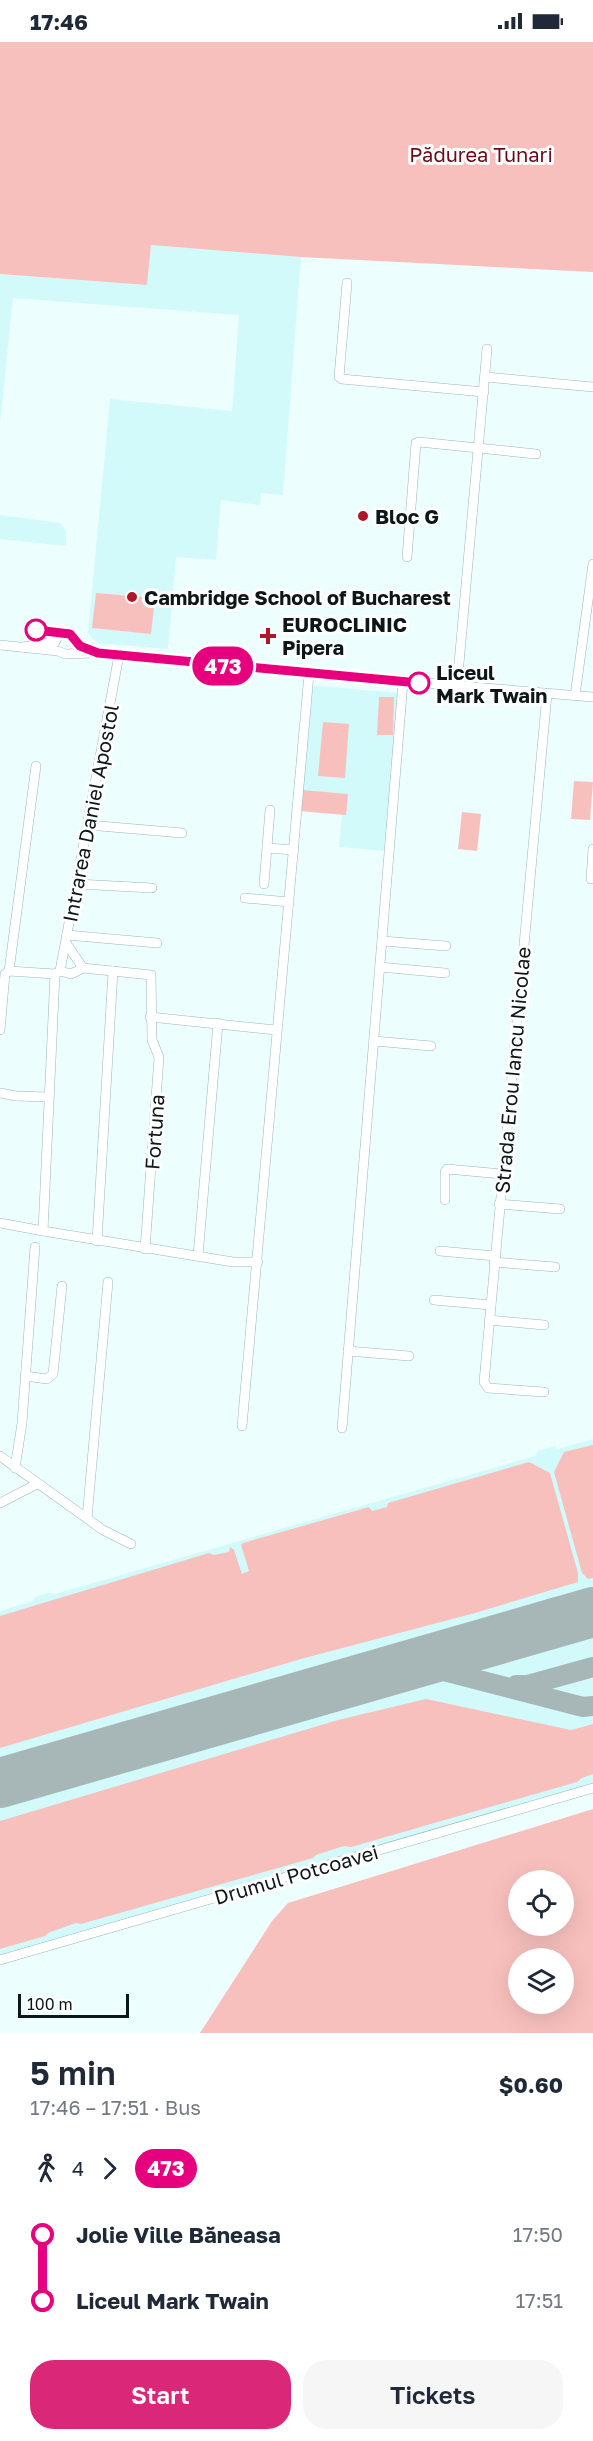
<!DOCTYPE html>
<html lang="en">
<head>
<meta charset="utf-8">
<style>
  :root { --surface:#fff; --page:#f6f6f7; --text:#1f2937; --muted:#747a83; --accent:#db2777 }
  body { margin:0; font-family:"Golos Text",sans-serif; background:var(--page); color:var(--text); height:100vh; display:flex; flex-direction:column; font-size:22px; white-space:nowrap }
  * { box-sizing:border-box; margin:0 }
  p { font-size:20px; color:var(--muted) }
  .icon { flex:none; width:33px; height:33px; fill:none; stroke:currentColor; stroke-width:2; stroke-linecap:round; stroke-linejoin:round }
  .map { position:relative; height:1991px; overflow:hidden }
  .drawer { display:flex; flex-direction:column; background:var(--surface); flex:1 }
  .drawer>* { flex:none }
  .badge { padding:0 12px; border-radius:20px; font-size:21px; line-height:39px }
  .buttons { position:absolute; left:508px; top:1828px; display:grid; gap:12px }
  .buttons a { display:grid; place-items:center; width:66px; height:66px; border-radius:50%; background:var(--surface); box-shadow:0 6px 24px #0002; font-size:30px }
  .scale { position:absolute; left:18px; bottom:15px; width:111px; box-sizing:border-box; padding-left:6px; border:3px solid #0d1718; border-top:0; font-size:16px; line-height:21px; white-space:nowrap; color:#0d1718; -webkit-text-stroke:4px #fff; paint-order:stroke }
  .map>.badge { position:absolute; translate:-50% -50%; box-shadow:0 0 0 3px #fff }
  .legs { display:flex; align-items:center; gap:9px; height:66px; padding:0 30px; font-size:20px }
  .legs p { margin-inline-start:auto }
  .head { display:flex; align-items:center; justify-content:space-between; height:102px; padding:0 30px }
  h1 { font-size:33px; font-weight:600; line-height:45px }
  .button { display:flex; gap:12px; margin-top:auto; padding:12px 30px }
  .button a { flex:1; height:69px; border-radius:24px; background:var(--accent); color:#fff; font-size:24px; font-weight:600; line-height:69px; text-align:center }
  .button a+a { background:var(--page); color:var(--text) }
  ul { padding:0 30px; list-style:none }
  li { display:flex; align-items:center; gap:21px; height:66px; font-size:22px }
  li i { display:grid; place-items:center; width:9px; height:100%; margin:0 8px; background:currentColor }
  li i::after { content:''; width:15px; height:15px; margin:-8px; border:4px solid; border-radius:50%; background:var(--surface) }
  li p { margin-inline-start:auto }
  li:first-child i { background:linear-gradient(#0000 50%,currentColor 0) }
  li:last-child i { background:linear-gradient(currentColor 50%,#0000 0) }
  .status { display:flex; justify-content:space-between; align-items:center; height:42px; padding:0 30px; background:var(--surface); direction:ltr }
  .status svg { height:16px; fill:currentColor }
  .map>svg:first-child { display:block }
  .built { fill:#d3fafb }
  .green { fill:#f8c0bd; fill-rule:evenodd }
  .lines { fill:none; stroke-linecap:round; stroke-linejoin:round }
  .taxiway { stroke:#a7b6b6; stroke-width:20 }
  .runway { stroke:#a7b6b6; stroke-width:50 }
  .minor-casing { stroke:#9bb7b8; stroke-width:10 }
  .minor { stroke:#fff; stroke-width:9 }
  .line-1-casing { stroke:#fff; stroke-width:14 }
  .line-1 { stroke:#e6007e; stroke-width:9 }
  .poi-dot { fill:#ad182b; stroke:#fff; stroke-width:2 }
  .stop-1-dot { fill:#fff; stroke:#e6007e; stroke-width:3 }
  .labels { text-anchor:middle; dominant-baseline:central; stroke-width:6; stroke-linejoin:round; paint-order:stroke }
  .park-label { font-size:20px; fill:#680d17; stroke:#fff }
  .poi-label { font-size:20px; font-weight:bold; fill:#0d1718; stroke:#fff; text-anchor:start }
  .stop-label { font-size:20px; font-weight:bold; fill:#0d1718; stroke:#fff; text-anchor:start }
  .street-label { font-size:20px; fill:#0d1718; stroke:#fff }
</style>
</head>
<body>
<div class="status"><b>17:46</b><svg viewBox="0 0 49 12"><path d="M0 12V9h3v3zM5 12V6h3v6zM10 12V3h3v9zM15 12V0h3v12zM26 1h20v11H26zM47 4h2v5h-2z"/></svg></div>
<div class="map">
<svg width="593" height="1991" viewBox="0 0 593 1991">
  <rect width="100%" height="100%" fill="#ecfefe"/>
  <g class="built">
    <path d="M151,203L301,215L283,453L261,451L260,463L221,458L216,518L176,515L168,607L97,601L88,591L110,357L232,369L239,273L13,256L0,382V232L147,243Z"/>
    <path d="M0,473L60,481L66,488V504L0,497Z"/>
    <path d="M310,643L398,651L385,809L339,805L342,773L300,769Z"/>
    <path d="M593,1397V1743L0,1914V1569L33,1559L35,1555L49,1551L55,1552L535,1414L538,1409L555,1404L557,1407Z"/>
  </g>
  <g class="green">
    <path d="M0,0H593V230L301,215L151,203L147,243L0,232Z"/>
    <path d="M96,551L155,556L151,592L92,586Z"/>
    <path d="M379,655H394L393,693H377Z"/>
    <path d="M323,680L349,682L345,736L318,734Z"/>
    <path d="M574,739L593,740L590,778L571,777Z"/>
    <path d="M302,748L348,752L346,773L300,769Z"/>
    <path d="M462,770L481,772L477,809L458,807Z"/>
    <path d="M593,1403V1536L588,1537L582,1531L554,1430L564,1410Z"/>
    <path d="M529,1420L550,1431L578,1531V1540L475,1571L301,1617L0,1706V1574L209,1511L214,1513L229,1510L230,1505L234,1508L242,1532L249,1529L241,1503L243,1501L369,1465L372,1469L387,1465L388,1461Z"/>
    <path d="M426,1657L571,1688L593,1682V1732L582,1736L577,1740L351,1805L344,1804L316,1813L313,1816L81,1882L76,1881L48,1891L45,1894L0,1907V1779L338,1678Z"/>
    <path d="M593,1767V1991H200L272,1879L288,1861ZM519,1839H564V1884H519ZM519,1917H564V1962H519Z"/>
  </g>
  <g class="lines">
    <g class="taxiway">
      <path d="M517,1592C536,1568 564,1555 593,1570"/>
      <path d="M397,1627L440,1628L583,1665L593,1664"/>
      <path d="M516,1643H528L593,1625"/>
    </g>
    <path class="runway" d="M0,1741L593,1570"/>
    <g class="minor-casing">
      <g id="minor">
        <path d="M347,241L339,335L342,337L484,350"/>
        <path d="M485,335L593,345"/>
        <path d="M407,515L416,401L419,400L536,412"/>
        <path d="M0,603L58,609L65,612L92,611"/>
        <path d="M23,605L55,600L58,594L67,591C74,594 74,597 78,602C83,608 92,610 98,611L209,623L593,655"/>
        <path d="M457,644L487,307"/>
        <path d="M575,654L593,522"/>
        <path d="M88,783L182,791"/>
        <path d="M267,806L294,808"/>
        <path d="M591,837L593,807"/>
        <path d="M77,842L152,846"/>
        <path d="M264,842L270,768"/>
        <path d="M245,856L289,860"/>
        <path d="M67,893L157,901"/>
        <path d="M382,899L446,904"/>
        <path d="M66,901L83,926"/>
        <path d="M380,925L445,931"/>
        <path d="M9,929L36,724"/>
        <path d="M60,929L119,613"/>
        <path d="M55,932L43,1189L233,1220H258"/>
        <path d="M150,975L276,988"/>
        <path d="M0,988L5,932L9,929L55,932L60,929L71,932L83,926L151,933L152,998L159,1015L145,1207"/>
        <path d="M374,999L431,1004"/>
        <path d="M0,1051L16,1054L48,1055"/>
        <path d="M445,1158V1130L447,1127L502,1132"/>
        <path d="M499,1162L560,1167"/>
        <path d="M0,1181L43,1189"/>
        <path d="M97,1199L113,929"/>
        <path d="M440,1209L495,1214"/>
        <path d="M198,1214L218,981"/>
        <path d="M494,1220L555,1225"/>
        <path d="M434,1258L491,1263"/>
        <path d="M489,1278L544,1283"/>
        <path d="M348,1309L409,1314"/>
        <path d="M25,1334L47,1337L53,1332L62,1244"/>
        <path d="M544,1350L488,1346L484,1340L547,652"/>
        <path d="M242,1384L309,632"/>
        <path d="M342,1386L403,640"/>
        <path d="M0,1414L103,1488L131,1502"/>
        <path d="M15,1426L22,1381L35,1205"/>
        <path d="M0,1461L37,1442"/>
        <path d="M87,1476L108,1240"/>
        <path d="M0,1918L593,1746"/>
      </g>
    </g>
    <use href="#minor" class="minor"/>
  </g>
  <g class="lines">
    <g class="line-1-casing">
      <path id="line-1" d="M36,588L70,592L80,604L98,611L419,641"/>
    </g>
    <use href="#line-1" class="line-1"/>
  </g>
  <g class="poi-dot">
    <circle cx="363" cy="474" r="6"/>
    <circle cx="132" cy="555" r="6"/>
    <path d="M265 585h6v6h6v6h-6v6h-6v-6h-6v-6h6z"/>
  </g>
  <g class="stop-1-dot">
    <circle cx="36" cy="588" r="10"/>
    <circle cx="419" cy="641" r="10"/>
  </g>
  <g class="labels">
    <g class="park-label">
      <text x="481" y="112">Pădurea Tunari</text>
    </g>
    <g class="poi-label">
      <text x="375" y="474">Bloc G</text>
      <text x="144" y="555">Cambridge School of Bucharest</text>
      <text x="282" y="582">EUROCLINIC<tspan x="282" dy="23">Pipera</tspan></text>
    </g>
    <g class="stop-label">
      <text x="436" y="630">Liceul<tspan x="436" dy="23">Mark Twain</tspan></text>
    </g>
    <g class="street-label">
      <text transform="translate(90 771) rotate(-79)">Intrarea Daniel Apostol</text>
      <text transform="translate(512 1028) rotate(-85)">Strada Erou Iancu Nicolae</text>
      <text transform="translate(154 1090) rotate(-86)">Fortuna</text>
      <text transform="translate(296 1832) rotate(-16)">Drumul Potcoavei</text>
    </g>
  </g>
</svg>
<div class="buttons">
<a><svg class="icon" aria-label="locate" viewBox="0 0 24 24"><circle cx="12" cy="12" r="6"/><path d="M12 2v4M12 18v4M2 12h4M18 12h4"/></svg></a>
<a><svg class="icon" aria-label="layers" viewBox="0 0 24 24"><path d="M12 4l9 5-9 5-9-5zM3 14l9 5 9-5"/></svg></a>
</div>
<div class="scale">100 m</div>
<b class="badge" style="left:223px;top:624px;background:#e6007e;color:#fff">473</b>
</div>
<section class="drawer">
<div class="head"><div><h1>5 min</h1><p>17:46 – 17:51 · Bus</p></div><b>$0.60</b></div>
<div class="legs"><svg class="icon" aria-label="walk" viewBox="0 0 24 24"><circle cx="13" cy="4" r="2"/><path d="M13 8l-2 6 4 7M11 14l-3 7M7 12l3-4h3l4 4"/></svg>4<svg class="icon" aria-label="forward" viewBox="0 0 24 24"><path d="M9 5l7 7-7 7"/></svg><b class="badge" style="background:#e6007e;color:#fff">473</b></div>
<ul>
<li><i style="color:#e6007e"></i><b>Jolie Ville Băneasa</b><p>17:50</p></li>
<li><i style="color:#e6007e"></i><b>Liceul Mark Twain</b><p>17:51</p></li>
</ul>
<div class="button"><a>Start</a><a>Tickets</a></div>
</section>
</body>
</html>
